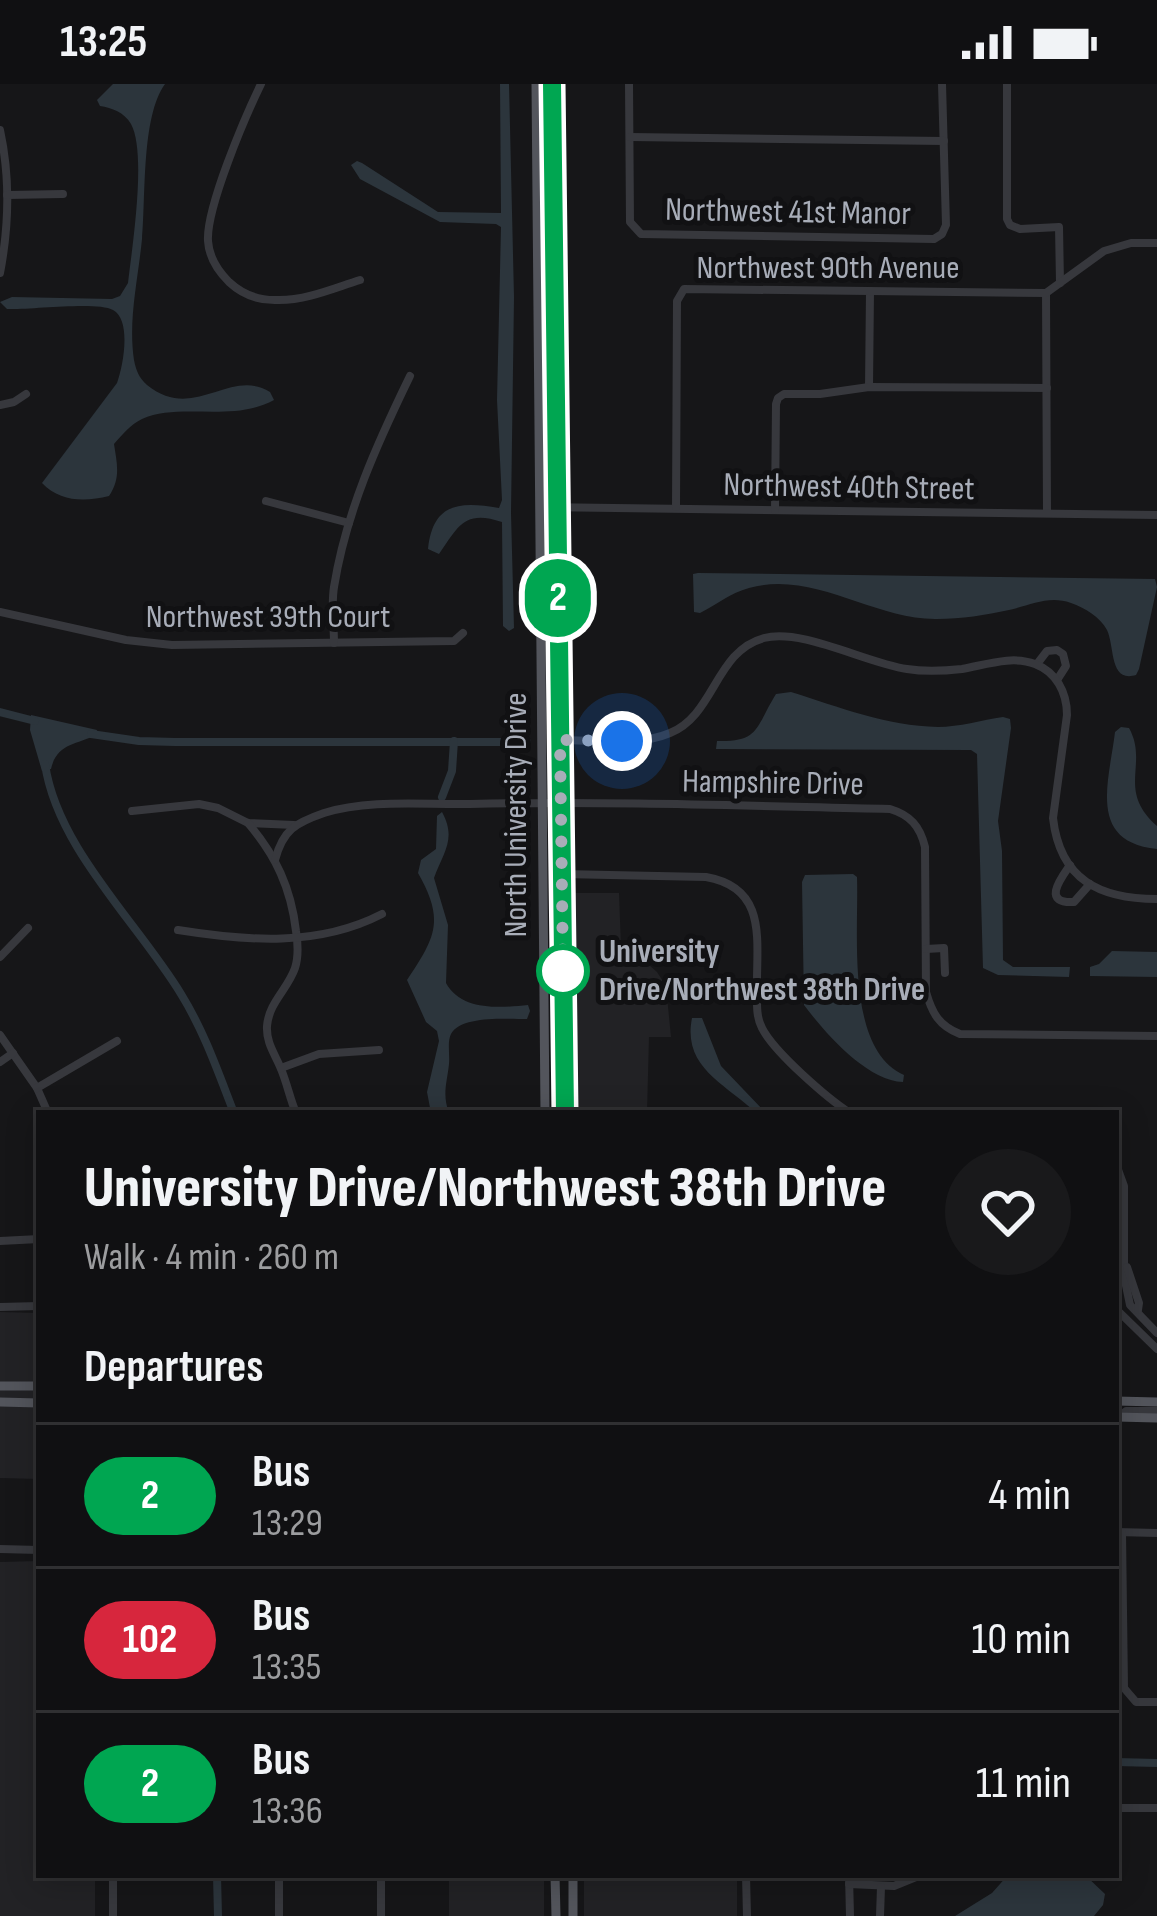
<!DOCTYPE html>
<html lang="en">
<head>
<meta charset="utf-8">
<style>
  :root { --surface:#101012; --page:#19191b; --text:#f1f3f6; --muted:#9c9d9f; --line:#303032 }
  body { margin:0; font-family:"Sofia Sans Condensed",sans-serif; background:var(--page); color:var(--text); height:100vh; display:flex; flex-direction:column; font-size:45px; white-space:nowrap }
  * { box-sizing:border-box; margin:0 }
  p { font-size:39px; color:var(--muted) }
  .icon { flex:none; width:66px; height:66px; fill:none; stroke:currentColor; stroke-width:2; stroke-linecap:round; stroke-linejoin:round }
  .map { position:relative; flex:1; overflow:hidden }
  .details { position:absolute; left:36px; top:1026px; width:1083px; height:768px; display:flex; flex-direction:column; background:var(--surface); border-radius:0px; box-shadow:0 6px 30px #0003,0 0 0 3px var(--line) }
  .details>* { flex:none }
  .badge { padding:0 24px; border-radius:39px; font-size:42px; line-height:78px }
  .you { position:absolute; width:60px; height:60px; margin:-30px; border:9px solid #fff; border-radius:50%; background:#1a73e8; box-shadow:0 0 0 18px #1a73e833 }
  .map>.badge { position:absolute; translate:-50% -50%; box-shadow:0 0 0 6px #fff }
  h2 { padding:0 48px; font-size:45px; line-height:108px }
  .round { display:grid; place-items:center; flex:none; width:126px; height:126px; border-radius:63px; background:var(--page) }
  .overview { display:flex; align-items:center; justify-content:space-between; height:204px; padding:0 48px }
  h1 { font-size:57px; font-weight:800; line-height:90px }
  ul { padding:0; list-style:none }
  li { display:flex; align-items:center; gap:36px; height:144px; padding:0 48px; border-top:3px solid var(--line) }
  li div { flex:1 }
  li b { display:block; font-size:45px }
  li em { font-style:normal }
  li .badge { min-width:132px; font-weight:700; text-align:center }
  .status { display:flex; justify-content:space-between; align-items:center; height:84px; padding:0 60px; background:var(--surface); direction:ltr }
  .status svg { height:33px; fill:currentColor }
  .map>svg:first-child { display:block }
  .built { fill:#222225 }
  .water { fill:#2c353c }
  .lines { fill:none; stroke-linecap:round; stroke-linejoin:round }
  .canal { stroke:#2c353c; stroke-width:8 }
  .minor { stroke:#37383d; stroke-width:8 }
  .major { stroke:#53555c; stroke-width:9 }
  .line-casing { stroke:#fff; stroke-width:27 }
  .line { stroke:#00a651; stroke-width:18 }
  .walk { stroke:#a8adb8; stroke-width:12; stroke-dasharray:0 21.6 }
  .stop-dot { fill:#fff; stroke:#00a651; stroke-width:6 }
  .labels { text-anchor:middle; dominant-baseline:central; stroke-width:10; stroke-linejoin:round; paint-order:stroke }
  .street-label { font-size:33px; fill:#a8adb8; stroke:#111113 }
  .stop-label { font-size:33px; font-weight:bold; fill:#a8adb8; stroke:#111113; text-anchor:start }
</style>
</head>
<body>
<div class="status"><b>13:25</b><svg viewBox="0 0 49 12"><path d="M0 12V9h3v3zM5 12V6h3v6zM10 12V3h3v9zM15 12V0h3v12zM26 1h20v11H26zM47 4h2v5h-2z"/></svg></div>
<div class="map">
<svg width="1157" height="1832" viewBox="0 0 1157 1832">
  <rect width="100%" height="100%" fill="#161618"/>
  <g class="built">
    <path d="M619,809L621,863L642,875L657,888L666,902L671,953H649L647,1029H574L570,809Z"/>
    <path d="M0,1228L39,1229V1395L0,1394Z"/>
    <path d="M39,1477V1791H95V1832H0V1478Z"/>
    <rect x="449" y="1791" width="95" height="41"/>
    <rect x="584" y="1791" width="153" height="41"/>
  </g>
  <g class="water">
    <path d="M113,0H165C141,33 146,114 142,155C138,196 128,236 134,276C136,286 139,294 147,301C194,339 230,283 270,308L274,316C232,339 180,318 142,335C131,340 122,351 114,360C117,380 121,394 109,412C85,418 60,418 42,399L117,299C123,283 132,236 113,226C97,217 29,226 7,225L0,218L12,213L112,215L120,212L128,199C132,164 147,69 131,40C124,28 112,24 100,22L97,16Z"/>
    <path d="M500,0H509L514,213L511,429L514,544L509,547L503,542L502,438C464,425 458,443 439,470L428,465C433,419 459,417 499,424L502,416L497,316L501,143L496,140L440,138L360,95L351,81L357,77L362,79L438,128L501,129Z"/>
    <path d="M698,489L1155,495L1157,503L1139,585L1136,591C1109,599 1115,563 1107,546C1100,533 1085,524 1071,519C1049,511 1031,521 1009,526C986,531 961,535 937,535C873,536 814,486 749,504C730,509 718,520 700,529L694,528L693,490Z"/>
    <path d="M791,608C839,623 887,642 938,643C959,643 982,636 1003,633L1010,635L1011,644L998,737L1002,767L1003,876L1013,883H1070L1069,893L998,891L983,884L977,670L971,666L716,665L717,657C760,658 755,644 776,610Z"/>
    <path d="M31,631L97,646L96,651C76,661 57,659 51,685L42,687L30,646Z"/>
    <path d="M1121,643L1129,644C1149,680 1116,706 1157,742V765C1087,758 1109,698 1115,648Z"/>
    <path d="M442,728C457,755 443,769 434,794L448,841L446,899C461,927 500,924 528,921L530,927L527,935C508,935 461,931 451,950C447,958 450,971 449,980C447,999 442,1010 449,1029H431L427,1008L439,957L437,947L426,938L407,896C437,852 444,835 418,789L421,776L436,765L437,732Z"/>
    <path d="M853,790L857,793C859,848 845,965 904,991L903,998C867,997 825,949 804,921L802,798L805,791Z"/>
    <path d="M1112,867L1157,868V893L1090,892V883L1099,880Z"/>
    <path d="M692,934H702L721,982L766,1029H756C726,1000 682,984 692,934Z"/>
    <path d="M1008,1791H1085L1105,1810L1103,1821L1094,1832H955L992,1809Z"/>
  </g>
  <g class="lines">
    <g class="canal">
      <path d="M0,628L35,637"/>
      <path d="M91,650L139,657L175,658H527"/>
      <path d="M45,680C57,764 138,839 181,910C204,947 218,988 234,1029"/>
      <path d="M442,713L452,687L454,657"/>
      <path d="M1116,1678L1157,1679"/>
      <path d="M217,1791L218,1832"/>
    </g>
    <g class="minor">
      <path d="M261,0C245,33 206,124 208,157C209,173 218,187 229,198C243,211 260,217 279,216C307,216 334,204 360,196"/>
      <path d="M629,0L630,138L641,150L934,155L942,150L946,141L942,0"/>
      <path d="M1007,0V135L1010,141L1020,145L1059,143L1060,199"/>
      <path d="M0,46C10,92 9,142 0,189"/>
      <path d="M630,53L944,57"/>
      <path d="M7,111L63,110"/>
      <path d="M1046,209L1047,429"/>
      <path d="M869,303L870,207"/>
      <path d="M0,321L14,318L26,310"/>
      <path d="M266,417L349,439"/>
      <path d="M540,423L1157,431"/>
      <path d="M676,423L677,217L684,205L1046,209L1104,167L1131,159H1157"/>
      <path d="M775,426L776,320L778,314L784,310H820L869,303L1047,304"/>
      <path d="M0,528L126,556L172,561L454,557L463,549"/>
      <path d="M334,559C334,541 331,521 334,503C346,428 377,360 410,292"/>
      <path d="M1037,580L1047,567L1057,566L1063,570L1066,582L1057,596"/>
      <path d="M560,656C595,656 637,663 670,649C715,631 715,567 764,554C802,544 866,579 907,585C925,588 944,587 962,585C985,581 1012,571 1035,580C1056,588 1067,608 1067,631L1053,734C1060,796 1100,815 1157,815"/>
      <path d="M132,727L199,720L218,724L248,739L294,741"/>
      <path d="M248,739C276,772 291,804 296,847C298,860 299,872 295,884C288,905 269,918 267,942C266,959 275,970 281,985C287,999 290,1015 296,1029"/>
      <path d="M275,776C283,746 295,739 324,729C369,715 423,721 470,720C610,717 750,722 890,725C910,731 920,742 925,763L926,908C932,929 939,942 960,950L1157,952"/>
      <path d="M1070,781C1061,794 1041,820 1074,818L1090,800"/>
      <path d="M562,790L706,793C769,804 756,858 757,907C757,919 756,933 762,944C774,968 827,1014 850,1029"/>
      <path d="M178,846C247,857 318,863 382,830"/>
      <path d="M926,865L944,864L945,889"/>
      <path d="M0,873L28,844"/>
      <path d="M0,951L37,1004L48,1029"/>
      <path d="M0,978L13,969"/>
      <path d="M281,984L319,970L379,966"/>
      <path d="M37,1004L117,957"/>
      <path d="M1116,1080L1124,1102V1192L1130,1221L1157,1249"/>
      <path d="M0,1157L39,1155"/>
      <path d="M1127,1183L1139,1219L1138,1226"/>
      <path d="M0,1223L39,1222"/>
      <path d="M1116,1225L1157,1265"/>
      <path d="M1120,1332L1126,1327H1157"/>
      <path d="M1116,1448L1157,1449"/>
      <path d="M1122,1449L1124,1604L1136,1618H1157"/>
      <path d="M0,1465L39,1466"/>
      <path d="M1116,1724H1157"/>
      <path d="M113,1791V1832"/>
      <path d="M279,1791V1832"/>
      <path d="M381,1791V1832"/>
      <path d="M746,1791L747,1832"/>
      <path d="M849,1791L850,1832"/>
      <path d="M849,1800L894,1802L921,1791"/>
      <path d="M880,1832L881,1803"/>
    </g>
    <g class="major">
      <path d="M536,0L545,1029"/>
      <path d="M552,0L564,1029"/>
      <path d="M0,1302H39"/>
      <path d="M1116,1317L1157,1318"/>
      <path d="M0,1318L39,1319"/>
      <path d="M1116,1333L1157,1334"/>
      <path d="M555,1791L556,1832"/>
      <path d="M573,1791V1832"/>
    </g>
  </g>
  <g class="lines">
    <g class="line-casing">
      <path id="line" d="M552,0L565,1029"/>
    </g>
    <use href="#line" class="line"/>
    <path class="walk" d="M563,887L560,656L622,657"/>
  </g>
  <circle class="stop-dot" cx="563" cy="887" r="24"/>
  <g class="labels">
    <g class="street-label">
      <text transform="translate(788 128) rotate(1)">Northwest 41st Manor</text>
      <text x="828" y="184">Northwest 90th Avenue</text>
      <text transform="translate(849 403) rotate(1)">Northwest 40th Street</text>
      <text x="268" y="533">Northwest 39th Court</text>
      <text transform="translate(773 699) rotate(1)">Hampshire Drive</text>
      <text transform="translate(516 731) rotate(-90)">North University Drive</text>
    </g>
    <g class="stop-label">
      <text x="599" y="868">University<tspan x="599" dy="38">Drive/Northwest 38th Drive</tspan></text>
    </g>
  </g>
</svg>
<div class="you" style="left:622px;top:657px"></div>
<b class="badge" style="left:558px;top:514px;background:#00a651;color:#fff">2</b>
<section class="details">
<div class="overview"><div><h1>University Drive/Northwest 38th Drive</h1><p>Walk · 4 min · 260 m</p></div><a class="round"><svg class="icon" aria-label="heart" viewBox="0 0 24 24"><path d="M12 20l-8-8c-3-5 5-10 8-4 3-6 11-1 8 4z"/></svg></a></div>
<h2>Departures</h2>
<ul>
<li><span class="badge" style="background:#00a651;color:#fff">2</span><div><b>Bus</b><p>13:29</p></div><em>4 min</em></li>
<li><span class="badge" style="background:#d7263d;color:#fff">102</span><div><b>Bus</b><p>13:35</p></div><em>10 min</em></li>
<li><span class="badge" style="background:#00a651;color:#fff">2</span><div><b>Bus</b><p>13:36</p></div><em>11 min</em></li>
</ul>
</section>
</div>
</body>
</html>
